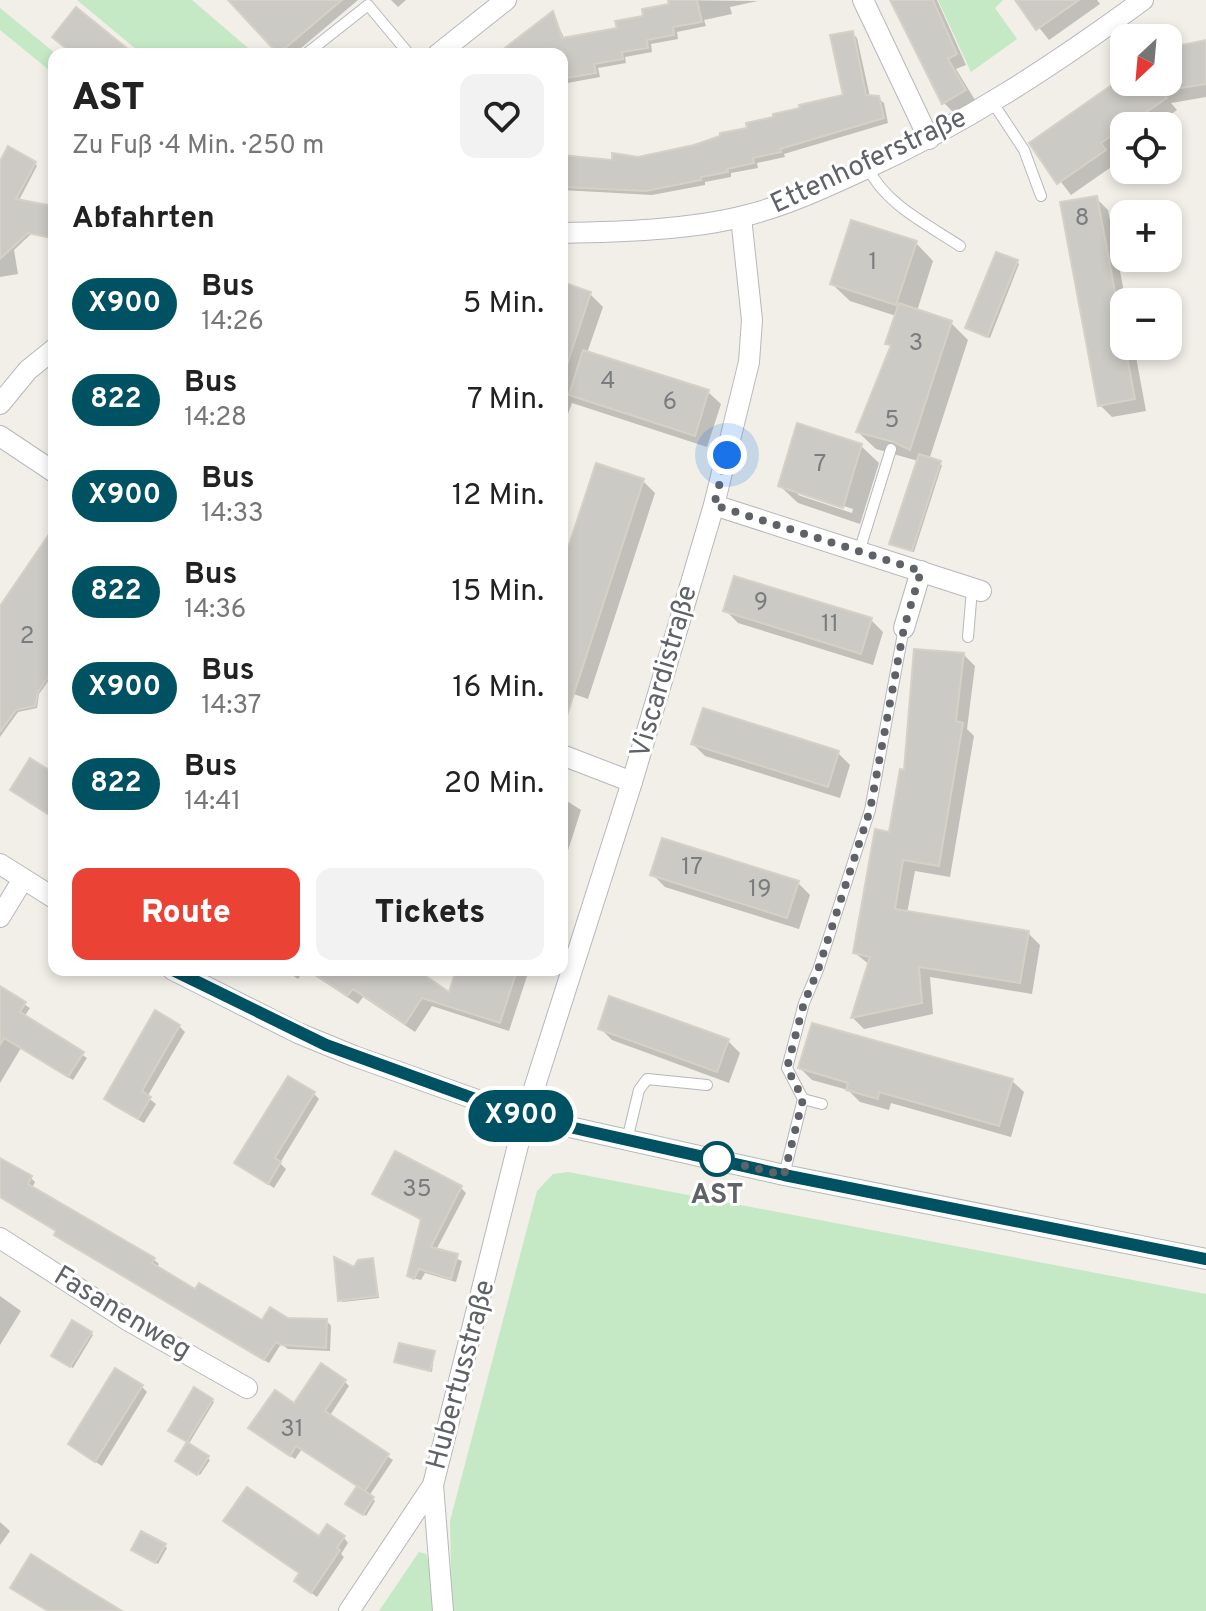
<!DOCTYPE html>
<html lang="de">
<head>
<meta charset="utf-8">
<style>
  :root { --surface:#fff; --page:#f2f2f2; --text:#222; --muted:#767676; --accent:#ea4335 }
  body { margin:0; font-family:Overpass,sans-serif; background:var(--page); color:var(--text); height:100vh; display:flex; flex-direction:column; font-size:30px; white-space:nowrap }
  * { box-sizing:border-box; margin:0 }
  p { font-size:26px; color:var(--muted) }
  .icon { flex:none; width:44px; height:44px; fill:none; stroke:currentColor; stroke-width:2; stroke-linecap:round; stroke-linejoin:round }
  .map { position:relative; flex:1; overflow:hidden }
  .side { position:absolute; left:48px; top:48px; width:520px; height:928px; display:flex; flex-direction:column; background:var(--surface); border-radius:16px; box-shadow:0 4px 12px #0003 }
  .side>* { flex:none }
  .badge { padding:0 16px; border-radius:26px; font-size:28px; line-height:52px }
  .needle { width:52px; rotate:206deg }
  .buttons { position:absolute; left:1110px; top:24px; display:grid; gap:16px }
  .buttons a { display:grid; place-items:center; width:72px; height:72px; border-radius:16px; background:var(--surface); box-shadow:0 4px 12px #0003; font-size:40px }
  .you { position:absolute; width:40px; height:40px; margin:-20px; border:6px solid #fff; border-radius:50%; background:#1a73e8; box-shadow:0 0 0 12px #1a73e833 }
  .map>.badge { position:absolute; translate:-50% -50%; box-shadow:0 0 0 4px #fff }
  h2 { padding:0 24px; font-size:30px; line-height:72px }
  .round { display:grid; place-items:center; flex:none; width:84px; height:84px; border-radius:16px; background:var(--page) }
  .overview { display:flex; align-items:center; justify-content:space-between; height:136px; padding:0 24px }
  h1 { font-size:38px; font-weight:800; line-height:60px }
  .cta { display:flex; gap:16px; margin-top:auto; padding:16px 24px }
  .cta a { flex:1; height:92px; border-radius:16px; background:var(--accent); color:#fff; font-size:32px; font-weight:800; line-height:92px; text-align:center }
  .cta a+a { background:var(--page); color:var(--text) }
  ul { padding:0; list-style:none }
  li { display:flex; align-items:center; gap:24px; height:96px; padding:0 24px }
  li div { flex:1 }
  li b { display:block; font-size:30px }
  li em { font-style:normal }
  li .badge { min-width:88px; font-weight:700; text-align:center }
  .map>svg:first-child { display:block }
  .green { fill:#c5e8c5 }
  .shadow { fill:#0003; fill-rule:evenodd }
  .building { fill:#cccac5; stroke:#d6d1c6; stroke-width:2 }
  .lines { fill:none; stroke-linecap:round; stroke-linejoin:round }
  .lane-casing { stroke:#b5b8bc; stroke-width:12 }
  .street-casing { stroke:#b5b8bc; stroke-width:22 }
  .lane { stroke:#fff; stroke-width:10 }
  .street { stroke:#fff; stroke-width:20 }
  .line-casing { stroke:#fff; stroke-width:18 }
  .line { stroke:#005262; stroke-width:12 }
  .walk { stroke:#5f6368; stroke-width:8; stroke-dasharray:0 14.4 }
  .stop-dot { fill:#fff; stroke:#005262; stroke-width:4 }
  .labels { text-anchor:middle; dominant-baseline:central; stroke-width:6; stroke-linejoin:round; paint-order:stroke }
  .number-label { font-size:24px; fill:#7a7d7f }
  .street-label { font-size:28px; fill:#5f6368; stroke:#fff }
  .stop-label { font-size:28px; font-weight:bold; fill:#5f6368; stroke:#fff }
</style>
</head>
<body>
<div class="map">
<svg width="1206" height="1611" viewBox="0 0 1206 1611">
  <rect width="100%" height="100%" fill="#f1efe8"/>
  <g class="green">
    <path d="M77,0H192L255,54H142Z"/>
    <path d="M938,0H1003L995,8L1017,39L971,72Z"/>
    <path d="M0,8L56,54L54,74L0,30Z"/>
    <path d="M568,1172L1206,1294V1611H452L450,1521L537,1191L553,1174Z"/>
    <path d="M419,1552L426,1554L430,1566L433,1611H379Z"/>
  </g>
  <g class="shadow">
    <path d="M231,0H358L294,54H277Z"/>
    <path d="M391,0H406L398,7Z"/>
    <path d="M670,0L758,1L730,7L732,14L704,20L706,26L677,32L678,39L651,44L652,52L625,57L626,63L598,68L600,77L562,84V54H503L553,14L565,40L619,29L671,6Z"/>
    <path d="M895,0H937L966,65L956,69L975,100L954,113L944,103Z"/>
    <path d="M1017,0H1097L1100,4L1049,40Z"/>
    <path d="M852,33L857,38L870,97L878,98L884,103L888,123L784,154L785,157L757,163L758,168L731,173V177L705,182V185L652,195L562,190V157L613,162L638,159L694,147L845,97Z"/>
    <path d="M1206,42V97L1171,103L1177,110L1155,126H1124V147L1112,156L1117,163L1071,195L1032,144L1124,80L1168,82V50Z"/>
    <path d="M35,163L37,166L18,202L54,208V239L31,234L14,250L18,274L0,277V165Z"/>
    <path d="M1096,198L1108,210L1126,302L1124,346H1134L1146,411L1112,417L1100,405Z"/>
    <path d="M916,243L933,261L917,311L951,323L968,340L929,460L942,465L914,552L894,545L918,461L876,449L858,432L870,396L875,397L892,348L887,343L896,316L850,301L832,284Z"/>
    <path d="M1017,262L1019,264L990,338L970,330Z"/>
    <path d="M562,285L590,294L603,307L587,353L708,392L721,404L707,447L572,403L566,419L562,418Z"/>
    <path d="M861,446L879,463L860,524L798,503L780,486ZM798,491L853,509L852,513L798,495Z"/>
    <path d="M643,481L655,493L588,699L562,690V544L570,547Z"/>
    <path d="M54,531V673L39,694L37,708L18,712L0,737V609Z"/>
    <path d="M726,611L871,620L883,632L873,665L738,623Z"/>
    <path d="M964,655L975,666L967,729L974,736L950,877L915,871L907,913L1028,933L1040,945L1032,994L930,977L933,1014L864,1029L853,1018L870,965L855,953L905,772Z"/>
    <path d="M704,711L838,753L850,765L840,798L705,756L693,744Z"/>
    <path d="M562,798L581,810L562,869Z"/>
    <path d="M653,875L798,883L810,895L799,929L665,887Z"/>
    <path d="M285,970H304L298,979Z"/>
    <path d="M306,970H413L450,995L458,970H529L509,1031L432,1006L415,1032L363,997L358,1004Z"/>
    <path d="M3,991L30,1008L24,1017L87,1058L73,1080L21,1048L0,1083V995Z"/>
    <path d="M179,1026L185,1032L147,1097L156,1104L144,1123L112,1105L106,1099Z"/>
    <path d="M600,1028L728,1041L740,1053L729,1083L612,1040Z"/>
    <path d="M800,1068L1011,1080L1024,1092L1011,1137L891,1103L889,1110L860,1102L848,1090L812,1080Z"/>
    <path d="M314,1094L319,1099L280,1163L286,1169L274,1188L237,1163Z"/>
    <path d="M0,1160L31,1178L35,1182L32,1188L154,1260L159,1264L156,1268L196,1292L262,1323L327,1321L331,1326L330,1351L288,1349L281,1344L269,1363L61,1239L58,1232L0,1196Z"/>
    <path d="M461,1188L466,1193L436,1250L462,1261L456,1282L425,1273L421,1280L412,1278L409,1276L422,1221L375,1194Z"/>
    <path d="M373,1261L379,1298L343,1302L340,1300L355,1269Z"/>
    <path d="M0,1296L21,1311L0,1345Z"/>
    <path d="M91,1333L93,1335L73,1368L55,1358Z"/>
    <path d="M434,1353L432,1372L397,1362Z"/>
    <path d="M345,1382L349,1386L329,1417L393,1460L369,1496L375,1501L366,1516L348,1503L359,1486L302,1449L295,1459L256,1433L295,1406Z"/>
    <path d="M142,1387L147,1392L102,1466L77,1450Z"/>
    <path d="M212,1400L214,1402L188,1445L210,1460L200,1475L178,1460L189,1442L173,1432Z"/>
    <path d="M0,1522L10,1531L0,1545Z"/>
    <path d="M344,1538L348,1543L341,1554L344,1557L317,1597L296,1581L319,1539Z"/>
    <path d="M165,1546L167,1548L158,1564L135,1552Z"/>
  </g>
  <g class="building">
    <path d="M228,0H342L278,54Z"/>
    <path d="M668,0H697L702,22L673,27L674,35L647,40L648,48L622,52L623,59L594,64L596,73L567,78L562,75V54H497L553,11L562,38L617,28L615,21L643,16L642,9L669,4Z"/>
    <path d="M890,0H933L957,54L948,59L966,90L942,104Z"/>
    <path d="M1015,0H1079L1036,30Z"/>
    <path d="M76,7L134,54H73L52,37Z"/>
    <path d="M853,31L866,95L879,96L884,118L780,149L781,152L753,158L754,163L727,169L728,172L701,177V180L646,191L562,187V155L612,160V153L638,157L694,145L720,136V133L747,128L746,123L773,117V114L800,108L799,105L843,95L830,35Z"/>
    <path d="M1206,40V84L1168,90V48Z"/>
    <path d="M1116,82H1155L1167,98L1101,143L1106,150L1057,184L1029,143Z"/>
    <path d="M8,146L36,162L16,199L54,206V226L52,238L28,233L0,259V161Z"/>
    <path d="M1097,196L1135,399L1098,406L1060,202Z"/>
    <path d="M851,220L917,241L896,305L830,284Z"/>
    <path d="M996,252L1018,260L987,337L965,328Z"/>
    <path d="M562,282L591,292L566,368L562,367Z"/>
    <path d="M899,303L952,321L910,450L894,442L856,432L891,345L885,344Z"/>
    <path d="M583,350L709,390L695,436L569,395Z"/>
    <path d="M797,423L862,444L843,508L778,486Z"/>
    <path d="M919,454L941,461L912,551L889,544Z"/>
    <path d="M596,463L644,479L566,718L562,717V542L569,545Z"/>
    <path d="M54,527V668L38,692L35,706L16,710L0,732V606Z"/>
    <path d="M734,576L872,618L861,654L723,611Z"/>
    <path d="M914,649L964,653L956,721L963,723L939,866L903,860L895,909L1029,931L1020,983L919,967L922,1003L851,1018L870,957L853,953L875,829L889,832L900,769L904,770Z"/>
    <path d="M703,708L839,751L828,787L691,744Z"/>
    <path d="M30,758L54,773V818L10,790Z"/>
    <path d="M662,838L799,881L787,918L650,875Z"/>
    <path d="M308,970H417L449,992L456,970H517L500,1023L422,998L405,1024L353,989L347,996Z"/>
    <path d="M0,986L26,1002L20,1012L84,1052L68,1077L4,1038L0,1045Z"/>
    <path d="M609,996L729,1039L717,1072L598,1029Z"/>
    <path d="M155,1010L180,1025L142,1091L151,1097L138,1119L104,1099Z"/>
    <path d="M812,1023L1013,1079L999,1126L879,1092L878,1099L846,1090L848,1083L798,1068Z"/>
    <path d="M288,1076L315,1092L275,1158L281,1162L268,1184L234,1163Z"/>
    <path d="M395,1151L462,1186L431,1247L458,1254L451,1279L419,1269L414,1279L407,1276L421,1219L372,1194Z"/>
    <path d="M0,1158L32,1176L28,1184L155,1258L152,1263L195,1289L199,1283L262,1320L270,1307L288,1318L327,1319L326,1348L282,1345L276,1342L264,1360L54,1235L56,1231L0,1197Z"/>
    <path d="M334,1257L354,1267L358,1260L373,1258L378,1296L338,1301Z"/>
    <path d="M72,1320L92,1332L70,1367L51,1356Z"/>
    <path d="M399,1343L435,1351L430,1371L394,1362Z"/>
    <path d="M321,1363L346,1380L325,1411L389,1454L365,1491L296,1446L290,1456L248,1428L275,1390L294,1403Z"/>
    <path d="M115,1368L143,1385L95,1462L68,1444Z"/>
    <path d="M194,1387L213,1399L187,1442L168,1431Z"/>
    <path d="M187,1442L209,1456L197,1475L175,1461Z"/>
    <path d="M357,1486L374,1497L363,1515L345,1504Z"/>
    <path d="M247,1487L319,1536L327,1524L345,1536L337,1548L340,1550L311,1593L294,1581L299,1573L223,1521Z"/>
    <path d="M141,1531L166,1544L155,1563L131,1550Z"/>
    <path d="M31,1554L78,1584L122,1611H48L10,1588Z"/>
  </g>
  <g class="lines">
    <g class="lane-casing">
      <g id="lane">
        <path d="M306,54L368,5L409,54"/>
        <path d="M993,103L1024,150L1041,196"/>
        <path d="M868,168C886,205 927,224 960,246"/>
        <path d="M859,552L891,449"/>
        <path d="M968,637L972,589"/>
        <path d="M803,1099L822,1104"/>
        <path d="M627,1140L639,1090L647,1079L707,1085"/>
        <path d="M784,1175L803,1099L787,1068L804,1003L818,970L870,810L904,628"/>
      </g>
    </g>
    <g class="street-casing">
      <g id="street">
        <path d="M863,0L929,139"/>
        <path d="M438,54L506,0"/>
        <path d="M562,233C617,232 690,230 744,216C785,206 824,188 863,170C964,124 1053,66 1143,0"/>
        <path d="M0,404L28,370L54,349"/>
        <path d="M0,436L54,472"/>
        <path d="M714,505L981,591"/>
        <path d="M904,628L921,571"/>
        <path d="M562,755L632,782"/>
        <path d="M0,864L54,898"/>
        <path d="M0,917L23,879"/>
        <path d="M173,970L298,1033L354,1056L525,1117L784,1175L1206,1259"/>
        <path d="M0,1238L129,1321L247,1388"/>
        <path d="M433,1485L443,1611"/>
        <path d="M349,1611L433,1485L525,1117L632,782L714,505L749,362L752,320L741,217"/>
      </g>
    </g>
    <use href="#lane" class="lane"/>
    <use href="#street" class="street"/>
  </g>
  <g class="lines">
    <g class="line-casing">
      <path id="line" d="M173,970L326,1045L525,1117L784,1175L1206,1259"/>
    </g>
    <use href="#line" class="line"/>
    <path class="walk" d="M717,1159L784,1175L803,1099L787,1068L804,1003L818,970L870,810L904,628L921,571L714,505L727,455"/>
  </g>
  <circle class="stop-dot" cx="717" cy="1159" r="16"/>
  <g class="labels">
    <g class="number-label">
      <text x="1082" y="219">8</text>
      <text x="873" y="263">1</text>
      <text x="916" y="344">3</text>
      <text x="608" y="382">4</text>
      <text x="670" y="403">6</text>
      <text x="892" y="421">5</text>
      <text x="820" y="465">7</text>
      <text x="761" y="603">9</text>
      <text x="830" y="625">11</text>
      <text x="27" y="637">2</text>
      <text x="692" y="868">17</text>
      <text x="760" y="890">19</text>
      <text x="417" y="1190">35</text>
      <text x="292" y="1430">31</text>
    </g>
    <g class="street-label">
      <text transform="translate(869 162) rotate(-25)">Ettenhoferstraße</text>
      <text transform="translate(665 672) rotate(-74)">Viscardistraße</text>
      <text transform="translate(122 1314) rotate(31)">Fasanenweg</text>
      <text transform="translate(462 1375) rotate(-75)">Hubertusstraße</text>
    </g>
    <g class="stop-label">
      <text x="717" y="1196">AST</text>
    </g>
  </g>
</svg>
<div class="buttons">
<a><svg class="needle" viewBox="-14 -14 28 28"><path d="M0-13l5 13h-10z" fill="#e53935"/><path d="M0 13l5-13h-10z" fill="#767676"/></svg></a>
<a><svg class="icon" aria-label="locate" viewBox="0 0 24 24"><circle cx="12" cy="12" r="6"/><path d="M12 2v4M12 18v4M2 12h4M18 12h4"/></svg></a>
<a>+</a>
<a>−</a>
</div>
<div class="you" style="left:727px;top:455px"></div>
<b class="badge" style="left:521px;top:1116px;background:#005262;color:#fff">X900</b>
<section class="side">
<div class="overview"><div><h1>AST</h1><p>Zu Fuß · 4 Min. · 250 m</p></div><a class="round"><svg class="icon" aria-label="heart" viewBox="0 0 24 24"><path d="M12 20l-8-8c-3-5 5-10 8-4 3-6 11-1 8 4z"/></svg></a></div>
<h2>Abfahrten</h2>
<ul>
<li><span class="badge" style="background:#005262;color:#fff">X900</span><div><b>Bus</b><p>14:26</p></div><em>5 Min.</em></li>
<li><span class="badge" style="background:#005262;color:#fff">822</span><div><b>Bus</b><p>14:28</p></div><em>7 Min.</em></li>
<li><span class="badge" style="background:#005262;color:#fff">X900</span><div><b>Bus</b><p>14:33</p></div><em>12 Min.</em></li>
<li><span class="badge" style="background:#005262;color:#fff">822</span><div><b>Bus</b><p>14:36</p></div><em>15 Min.</em></li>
<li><span class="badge" style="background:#005262;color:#fff">X900</span><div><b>Bus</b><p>14:37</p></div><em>16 Min.</em></li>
<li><span class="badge" style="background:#005262;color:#fff">822</span><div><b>Bus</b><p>14:41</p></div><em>20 Min.</em></li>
</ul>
<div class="cta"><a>Route</a><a>Tickets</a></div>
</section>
</div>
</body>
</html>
